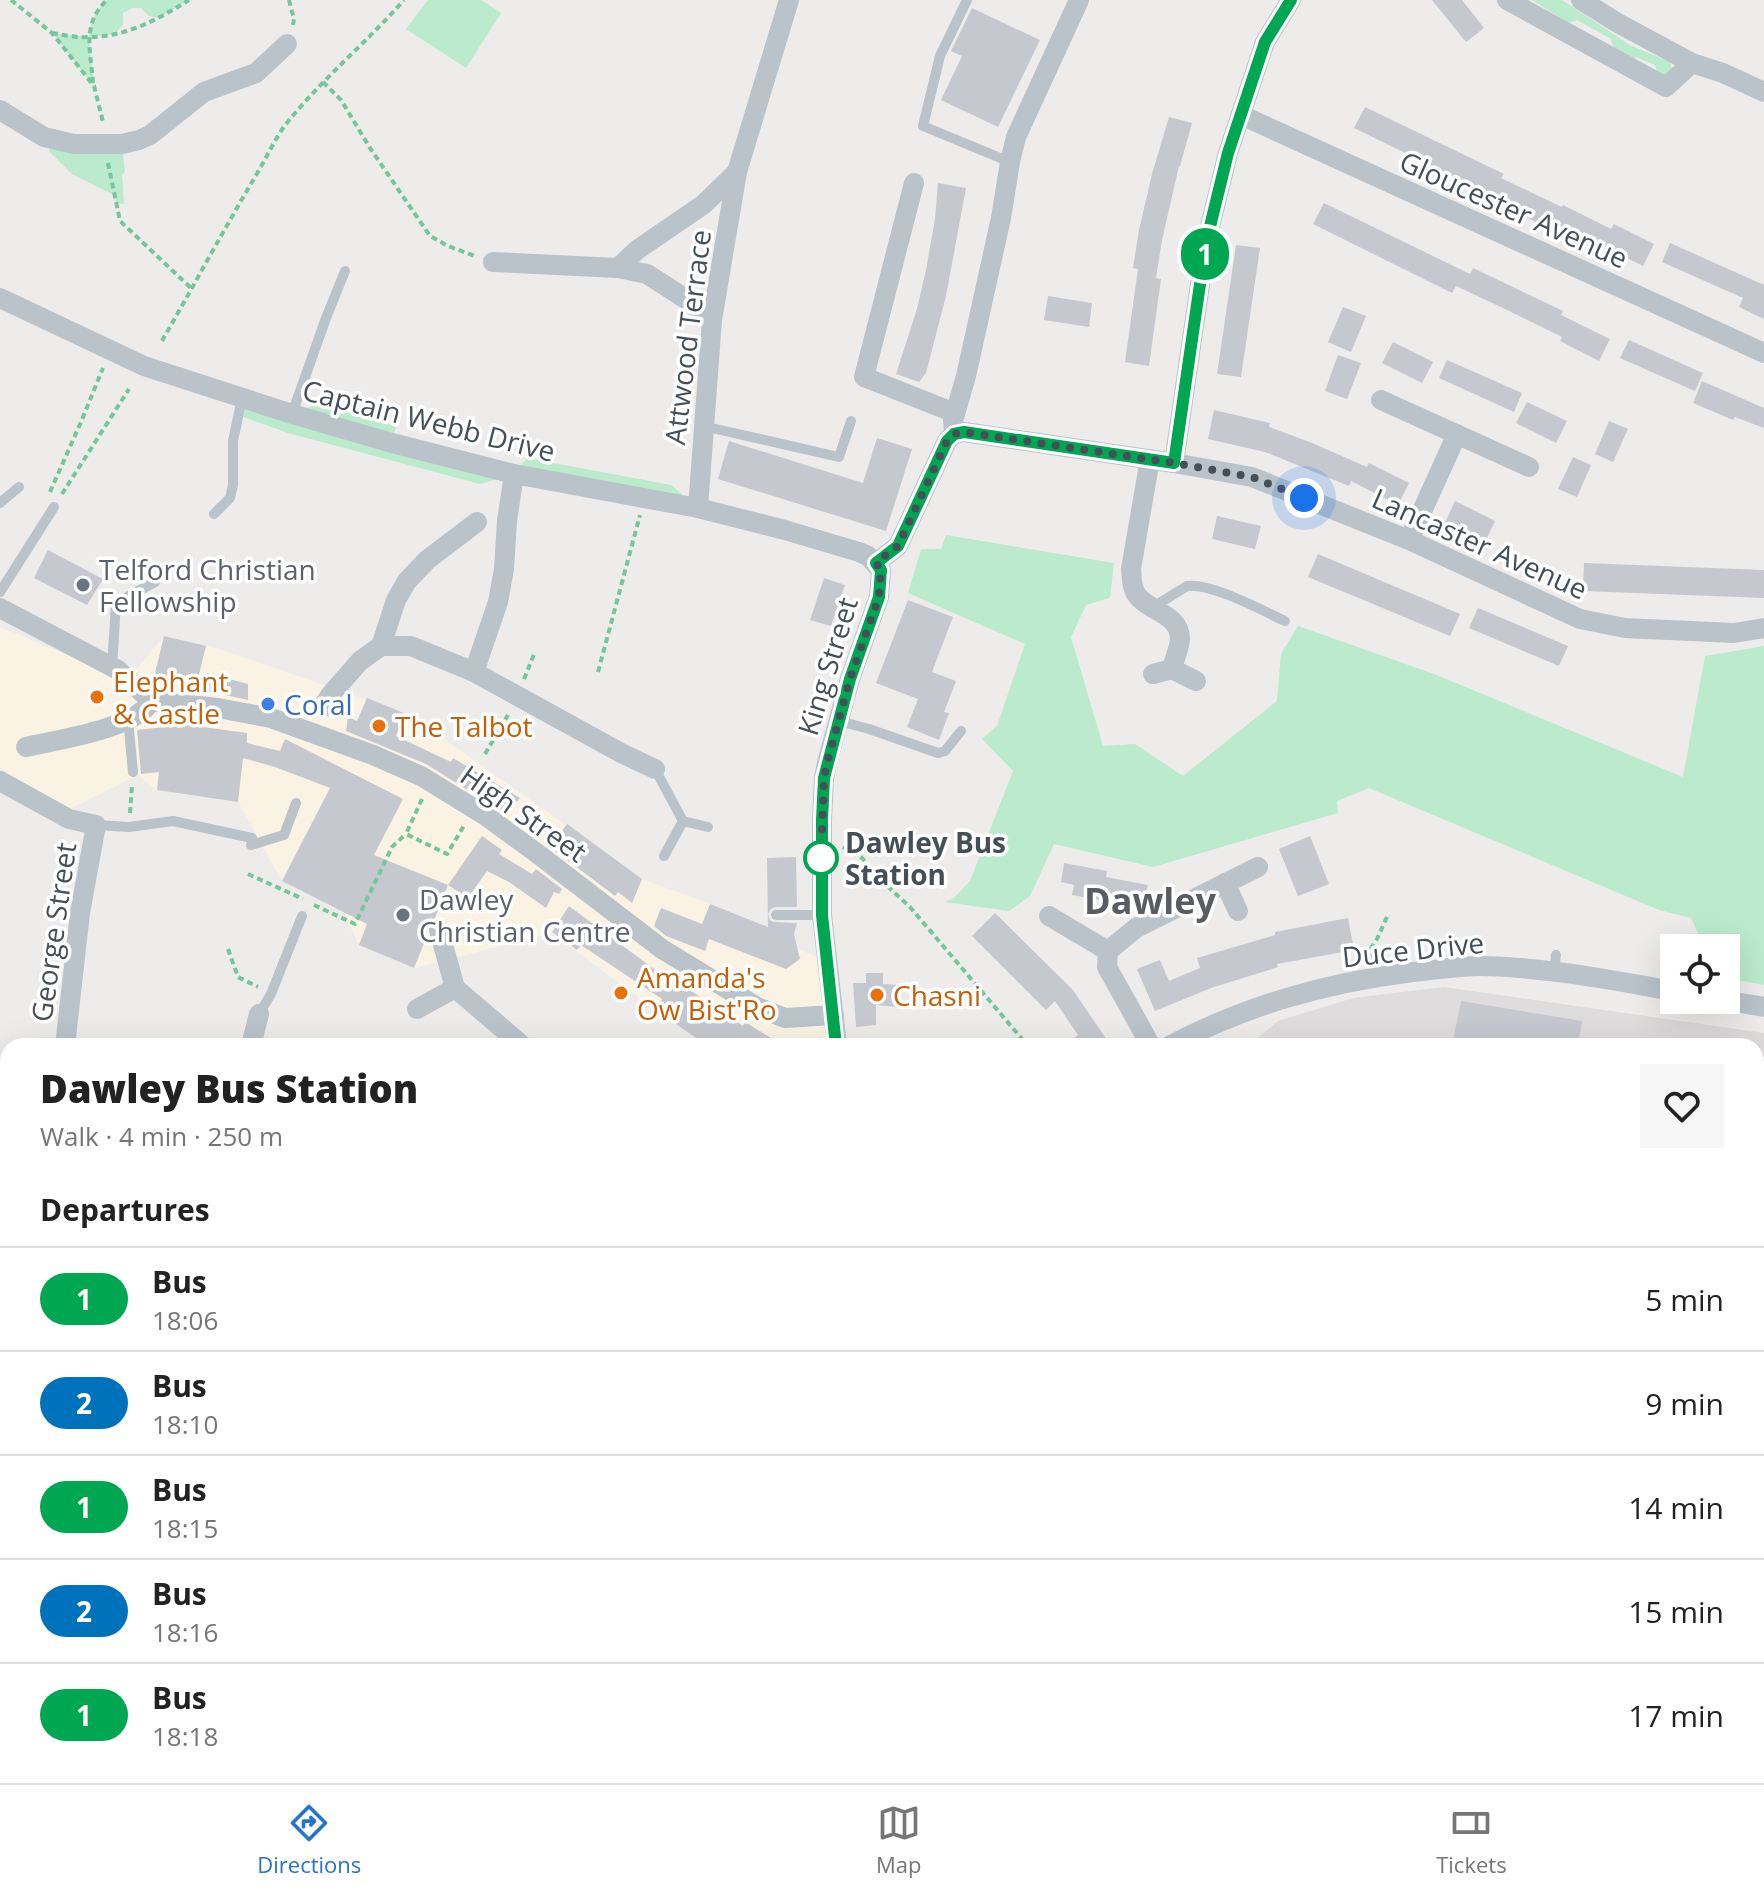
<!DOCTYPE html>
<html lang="en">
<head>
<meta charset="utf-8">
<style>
  :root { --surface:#fff; --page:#f6f6f6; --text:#222; --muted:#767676; --line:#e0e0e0; --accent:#2474cf }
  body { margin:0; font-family:"Open Sans",sans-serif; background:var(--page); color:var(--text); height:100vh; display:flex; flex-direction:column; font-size:30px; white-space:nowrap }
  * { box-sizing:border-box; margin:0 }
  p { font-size:26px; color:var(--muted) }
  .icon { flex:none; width:44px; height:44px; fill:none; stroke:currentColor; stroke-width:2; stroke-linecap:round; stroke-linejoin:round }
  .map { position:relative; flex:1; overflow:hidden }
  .drawer { position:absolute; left:0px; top:1038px; width:1764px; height:746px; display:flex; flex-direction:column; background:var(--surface); border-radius:24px 24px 0 0; box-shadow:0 8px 32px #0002 }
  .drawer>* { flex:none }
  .badge { padding:0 16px; border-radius:26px; font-size:28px; line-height:52px }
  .fabs { position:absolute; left:1660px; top:934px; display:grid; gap:16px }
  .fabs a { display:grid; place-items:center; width:80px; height:80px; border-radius:0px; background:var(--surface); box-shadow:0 8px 32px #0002; font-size:40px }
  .you { position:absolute; width:40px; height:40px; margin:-20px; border:6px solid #fff; border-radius:50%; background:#1a73e8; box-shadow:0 0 0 12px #1a73e833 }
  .map>.badge { position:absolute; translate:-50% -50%; box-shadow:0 0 0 4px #fff }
  h2 { padding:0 40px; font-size:30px; line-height:72px }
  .round { display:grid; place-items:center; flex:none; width:84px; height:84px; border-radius:0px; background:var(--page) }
  .overview { display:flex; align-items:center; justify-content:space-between; height:136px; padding:0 40px }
  h1 { font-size:38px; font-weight:800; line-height:60px }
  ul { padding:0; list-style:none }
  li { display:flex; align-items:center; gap:24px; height:104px; padding:0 40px; border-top:2px solid var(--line) }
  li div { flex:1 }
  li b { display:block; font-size:30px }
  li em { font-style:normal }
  li .badge { min-width:88px; font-weight:700; text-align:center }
  .dock { display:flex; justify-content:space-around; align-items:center; height:112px; border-top:2px solid var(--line); background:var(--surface); font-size:22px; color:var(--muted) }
  .dock a { display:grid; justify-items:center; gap:4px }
  .dock .on { color:var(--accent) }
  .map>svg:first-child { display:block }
  .commercial { fill:#faf3e4 }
  .education { fill:#dfdcdd }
  .green { fill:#bbeacc }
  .building { fill:#c5c8ce }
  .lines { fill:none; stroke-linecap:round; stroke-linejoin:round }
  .path { stroke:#76c69c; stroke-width:4; stroke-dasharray:6 4; stroke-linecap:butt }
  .service { stroke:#bac3ca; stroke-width:10 }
  .minor { stroke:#bac3ca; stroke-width:20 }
  .secondary { stroke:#bac4cf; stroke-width:28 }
  .line-casing { stroke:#fff; stroke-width:18 }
  .line { stroke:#00a651; stroke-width:12 }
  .walk { stroke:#454f57; stroke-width:8; stroke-dasharray:0 14.4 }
  .worship-dot { fill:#6b7280; stroke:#fff; stroke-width:3 }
  .food-dot { fill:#e8710a; stroke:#fff; stroke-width:3 }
  .shop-dot { fill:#3f7fe0; stroke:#fff; stroke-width:3 }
  .stop-dot { fill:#fff; stroke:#00a651; stroke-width:4 }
  .labels { text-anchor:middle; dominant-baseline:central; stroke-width:7; stroke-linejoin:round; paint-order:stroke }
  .street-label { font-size:28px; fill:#454f57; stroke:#fff }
  .worship-label { font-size:28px; fill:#5b616d; stroke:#fff; text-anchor:start }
  .food-label { font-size:28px; fill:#c56008; stroke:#fff; text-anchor:start }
  .shop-label { font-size:28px; fill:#366cbe; stroke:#fff; text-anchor:start }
  .stop-label { font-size:28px; font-weight:bold; fill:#454f57; stroke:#fff; text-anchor:start }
  .district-label { font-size:36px; font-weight:bold; fill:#595c60; stroke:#fff }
</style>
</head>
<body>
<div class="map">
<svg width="1764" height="1783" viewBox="0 0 1764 1783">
  <rect width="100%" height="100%" fill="#eeebeb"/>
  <path class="commercial" d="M0,627L128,680L164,636L219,649L409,714L642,879L710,904L821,960L829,1046H709L654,1009L552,933L414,968L359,945L344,913L282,881L238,802L157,790L138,775L68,810L0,768Z"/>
  <path class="education" d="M1444,987L1764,1033V1453L1756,1452V1046H1244L1253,1042L1278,1021L1353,998Z"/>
  <g class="green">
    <path d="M107,0H189L158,18L149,16L141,8H133L123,13V24L115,34L89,37L94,86L52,33L89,37C91,22 95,11 107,0Z"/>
    <path d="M428,0H481L501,13L466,68L406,29Z"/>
    <path d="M1532,0H1562L1630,45L1670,62L1674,75L1659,78L1655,65L1636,57L1629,61L1615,52L1611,39L1577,20L1569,23Z"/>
    <path d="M52,139L122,144L125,172L122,174L124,204L116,203L114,195L72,174L49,151Z"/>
    <path d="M242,398L292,414L318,404L396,426L392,442L514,474L527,458L671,485L698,508L514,474L480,484L288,433L238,415Z"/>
    <path d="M946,535L1114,563L1110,598L1086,605L1071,637L1103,746L1135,744L1183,776L1277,701L1281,654L1298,626L1434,674L1683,777L1705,656L1764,646V985L1726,978V948H1705L1691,918L1659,910L1369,788L1337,801L1338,813L1153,867L1054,844L1030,896L1009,911L945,902L954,898L970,881L1013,771L982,739L997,726L1025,644L908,593L921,549H941Z"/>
    <path d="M0,1086L8,1088V1259L6,1275L0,1295Z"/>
    <path d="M1756,1452L1764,1453V1606L1756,1603Z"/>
    <path d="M0,1506L8,1510V1766L0,1765Z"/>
    <rect x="1156" y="1776" width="343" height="7"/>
    <path d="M1526,1776H1598L1615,1783H1526Z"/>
  </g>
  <g class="building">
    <path d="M1432,0H1462L1484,28L1466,42Z"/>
    <path d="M972,8L1040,40L998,127L941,100L962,56L951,51Z"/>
    <path d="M1365,107L1504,174L1501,178L1562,207L1563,205L1611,229L1614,224L1654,244L1643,266L1595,242L1592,247L1545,224L1544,226L1504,206L1506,202L1354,128Z"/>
    <path d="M1169,117L1192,123L1180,166H1179L1162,240L1156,278L1161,279L1149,366L1125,362L1138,269L1133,268L1139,230L1152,174Z"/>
    <path d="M938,183L966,188L946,296L926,373L919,382L896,374L917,309L926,270L935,219Z"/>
    <path d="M1324,203L1470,274L1473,268L1563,311L1561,315L1610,339L1599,361L1560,341L1562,337L1503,308L1456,286L1452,293L1313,224Z"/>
    <path d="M1670,243L1764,285V319L1739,307L1743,298L1662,262Z"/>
    <path d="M1236,245L1260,248L1241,377L1217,374Z"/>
    <path d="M1048,296L1092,303L1089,327L1044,320Z"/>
    <path d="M1343,307L1366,316L1351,352L1328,342Z"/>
    <path d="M1629,340L1703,373L1695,391L1620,358Z"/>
    <path d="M1393,342L1433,362L1422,383L1382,363Z"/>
    <path d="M1338,355L1361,363L1347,399L1325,391Z"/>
    <path d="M1447,360L1522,393L1514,412L1439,378Z"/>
    <path d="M1702,381L1764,408V428L1735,417L1733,420L1693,403Z"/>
    <path d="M1527,402L1567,421L1556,443L1516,423Z"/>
    <path d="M1214,410L1270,423L1269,427L1312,443L1367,467L1369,463L1409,483L1398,505L1351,481L1349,486L1265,452L1208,439Z"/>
    <path d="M1609,421L1628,429L1613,462L1595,454Z"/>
    <path d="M877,438L912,449L886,531L718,479L729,441L863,483Z"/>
    <path d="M1573,457L1591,465L1577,497L1558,489Z"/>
    <path d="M1455,501L1495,521L1485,542L1445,523Z"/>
    <path d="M1217,516L1261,526L1255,549L1212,539Z"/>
    <path d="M48,550L103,579L87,605L34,578Z"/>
    <path d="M1318,554L1460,614L1450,636L1308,577Z"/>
    <path d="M1584,563L1764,570V598L1583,591Z"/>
    <path d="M824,578L845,585L831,626L810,620Z"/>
    <path d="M908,600L953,617L932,672L956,681L944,712L949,713L939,740L907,727L918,699L876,683Z"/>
    <path d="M1478,608L1568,646L1559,666L1469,628Z"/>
    <path d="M164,636L206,646L196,687L154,677Z"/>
    <path d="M207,673L248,684V700L203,690Z"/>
    <path d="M367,698L404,713L396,736L451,762L453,758L520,798L506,814L426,764L346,731L348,717L357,721Z"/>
    <path d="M166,722L247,733V743L280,751L285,739L403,799L374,855L448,885L435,918L427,926V936L414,968L359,945L367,924L282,881L330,788L275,767L243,758L238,802L157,790L159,772L141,774L137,730L165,727Z"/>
    <path d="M567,824L642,879L632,903L618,892L615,896L550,847Z"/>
    <path d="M482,836L502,850L499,854L532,874L536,869L562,889L559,894L554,892L546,908L509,882L487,871L468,898L448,885Z"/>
    <path d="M1310,836L1329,884L1298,896L1279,849Z"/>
    <path d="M796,857L797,907H775L771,909L768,914L770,920L773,922L797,923L794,934L800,959L786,969L709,939L705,951L666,936L654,926L661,908L702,924L710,904L768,927L767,858Z"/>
    <path d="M1064,863L1107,871L1106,877L1148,885L1144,903L1133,901L1130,913L1104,909L1106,901L1072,895L1074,885L1061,882Z"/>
    <path d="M569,906L673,983L675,980L743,1026L745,1022L784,1046H708L654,1009L662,999L581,945L577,950L552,932Z"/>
    <path d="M995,913L1073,990L1111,1046H1062L1078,1035L1055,1001L1046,1010L972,936Z"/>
    <path d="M1348,918L1354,950L1277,964L1278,967L1211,988L1155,1011L1137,969L1160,960L1169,981L1200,968L1197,958L1275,935V932Z"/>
    <path d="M866,973H883V984L900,985L899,1007L876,1005V1025L856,1027L853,983H866Z"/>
    <path d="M1461,1001L1582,1021L1578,1046H1452Z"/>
  </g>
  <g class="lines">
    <g class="path">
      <path d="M11,0L52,33L94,86L103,122"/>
      <path d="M289,0L294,19L293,25"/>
      <path d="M52,33C64,35 77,38 89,37C126,37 159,19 189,0"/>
      <path d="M323,82L341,100L370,148L430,236L448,246L475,256"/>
      <path d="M93,83C91,52 81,24 107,0"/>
      <path d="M108,163L120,221L192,289"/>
      <path d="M162,341C193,287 223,231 255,177C266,159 274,140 286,124C322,79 366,43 404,0"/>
      <path d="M50,492L81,422L103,368"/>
      <path d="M62,494L129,389"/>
      <path d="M598,672L640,515"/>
      <path d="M524,679L535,652"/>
      <path d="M485,754L508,715"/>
      <path d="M422,799L406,834L447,854L465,824"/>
      <path d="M130,813L132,786"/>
      <path d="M843,847L862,858L884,883L910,907L1028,1046"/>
      <path d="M248,874L303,899"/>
      <path d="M314,905L355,924L392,847L406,834"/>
      <path d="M228,949L238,977L258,987"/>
      <path d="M1371,959V948L1377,939L1387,917"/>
      <path d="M0,1109L8,1111"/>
      <path d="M0,1173L8,1130"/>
      <path d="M1756,1616L1764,1618"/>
      <path d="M1756,1711L1764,1714"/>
      <path d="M1756,1759L1764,1753"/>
      <path d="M1515,1776V1783"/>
      <path d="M1111,1783V1776"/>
      <path d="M1726,1783L1735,1776"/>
    </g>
    <g class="service">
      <path d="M967,0L940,56L923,126L1010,162"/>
      <path d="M292,414L326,318L345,271"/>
      <path d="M703,426L839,457L851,421"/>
      <path d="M0,503L19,487"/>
      <path d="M214,514L230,498L233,485V441L242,398"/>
      <path d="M0,592L54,507"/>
      <path d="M1153,607L1187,586C1212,583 1261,610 1285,621"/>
      <path d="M112,667L116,603L155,582"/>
      <path d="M128,719L133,772"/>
      <path d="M839,721L869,729L938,753L945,751L961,731"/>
      <path d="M655,769L683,821L708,827"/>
      <path d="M96,825L129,827L173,821L252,838"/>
      <path d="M251,845L284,835L296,803"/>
      <path d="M664,856L683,821"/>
      <path d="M776,915H822"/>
      <path d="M1554,972L1556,955"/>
      <path d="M259,1014L271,994L302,916"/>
    </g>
    <g class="minor">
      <path d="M1507,0L1666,87L1692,63"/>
      <path d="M1581,0L1616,22L1692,63L1723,73L1764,92"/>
      <path d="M0,110L44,137L74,144H122L139,140L150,135L204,92L256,73L287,44"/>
      <path d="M1241,115L1764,353"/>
      <path d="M914,183L864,377L955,413"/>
      <path d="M493,262L618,268L637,250L704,204L737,172L789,0"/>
      <path d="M618,268L647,274L689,301L712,320"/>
      <path d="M0,298L144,366L292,414L392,443L514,474L698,508L785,530L859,552L868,556L881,570L879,597L850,679L827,763L824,778L822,820V915L837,1046"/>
      <path d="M1381,400L1529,467"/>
      <path d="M954,434L953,421L966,376L1001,218L1010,162L1016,137L1079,0"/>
      <path d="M1150,459L1131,569C1132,577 1131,586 1136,594C1147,611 1179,613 1180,638C1180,647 1174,660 1172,669"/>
      <path d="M1174,463L1206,243L1215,206L1228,153L1265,42L1291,0"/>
      <path d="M698,508L712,320L737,172"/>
      <path d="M1409,540L1457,434"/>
      <path d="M876,563L898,546L947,441L954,434L964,432L1174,463L1252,477L1409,540L1580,619L1625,628L1734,633L1764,628"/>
      <path d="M0,608L118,670L151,701"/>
      <path d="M381,646H411L474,672L623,754L655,769"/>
      <path d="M474,672L498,602L504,569L507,521L514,474"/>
      <path d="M1153,674L1172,669L1196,681"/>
      <path d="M151,701L218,708L271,718L373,755L421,776L486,816L534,851L662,949L757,1007L785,1018L834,1015"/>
      <path d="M322,708L331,694L360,661L381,646L396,600L407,581L427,560L477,522"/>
      <path d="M26,747C56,740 136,729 151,701"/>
      <path d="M0,781L69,819L96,825L80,913L65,1046"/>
      <path d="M1225,883L1238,911"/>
      <path d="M1049,916L1108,951"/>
      <path d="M439,930L455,988L523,1046"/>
      <path d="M1723,1000L1764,1007"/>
      <path d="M417,1009L455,988"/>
      <path d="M251,1046L259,1014"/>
      <path d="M1151,1046L1107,967L1108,951L1136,928L1258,867"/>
      <path d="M1169,1046C1247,1005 1325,983 1413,972C1435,970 1458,966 1480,966C1545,967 1610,980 1674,991"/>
      <path d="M0,1322L8,1298"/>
      <path d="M0,1410L8,1411"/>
      <path d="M0,1501L8,1505"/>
      <path d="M528,1776L530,1783"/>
      <path d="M921,1783L922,1776"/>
      <path d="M1639,1783L1641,1776"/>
    </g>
    <g class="secondary">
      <path d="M0,1765L8,1766"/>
      <path d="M65,1776L98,1783"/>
    </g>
  </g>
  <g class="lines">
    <g class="line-casing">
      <path id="line" d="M836,1046L822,915V820L824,778L850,679L879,597L881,570L876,563L898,546L947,441L954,434L964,432L1174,463L1206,243L1215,206L1228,153L1265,42L1291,0"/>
    </g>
    <use href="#line" class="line"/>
    <path class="walk" d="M821,858L824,778L827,763L850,679L879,597L881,570L876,563L898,546L947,441L954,434L964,432L1174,463L1252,477L1304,498"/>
  </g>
  <g class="worship-dot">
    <circle cx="83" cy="585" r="8"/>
    <circle cx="403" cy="915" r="8"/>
  </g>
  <g class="food-dot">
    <circle cx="97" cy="697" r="8"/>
    <circle cx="379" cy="726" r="8"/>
    <circle cx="621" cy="993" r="8"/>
    <circle cx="877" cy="995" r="8"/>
  </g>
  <circle class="shop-dot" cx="268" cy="704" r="8"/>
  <circle class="stop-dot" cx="821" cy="858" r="16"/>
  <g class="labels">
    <g class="street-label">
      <text transform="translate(1514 209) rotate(24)">Gloucester Avenue</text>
      <text transform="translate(687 337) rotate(-83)">Attwood Terrace</text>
      <text transform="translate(429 420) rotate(14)">Captain Webb Drive</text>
      <text transform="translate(1480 543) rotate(24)">Lancaster Avenue</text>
      <text transform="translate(827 666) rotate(-73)">King Street</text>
      <text transform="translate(524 813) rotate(35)">High Street</text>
      <text transform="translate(53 932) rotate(-82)">George Street</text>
      <text transform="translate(1413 949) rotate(-6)">Duce Drive</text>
    </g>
    <g class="worship-label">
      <text x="99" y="569">Telford Christian<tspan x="99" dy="32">Fellowship</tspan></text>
      <text x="419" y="899">Dawley<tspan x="419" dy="32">Christian Centre</tspan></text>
    </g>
    <g class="food-label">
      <text x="113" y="681">Elephant<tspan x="113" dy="32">&amp; Castle</tspan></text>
      <text x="395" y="726">The Talbot</text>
      <text x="637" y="977">Amanda's<tspan x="637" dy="32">Ow Bist'Ro</tspan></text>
      <text x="893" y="995">Chasni</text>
    </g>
    <g class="shop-label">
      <text x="284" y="704">Coral</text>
    </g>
    <g class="stop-label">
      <text x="845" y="842">Dawley Bus<tspan x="845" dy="32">Station</tspan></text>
    </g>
    <g class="district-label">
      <text x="1150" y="900">Dawley</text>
    </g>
  </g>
</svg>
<div class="fabs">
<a><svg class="icon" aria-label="locate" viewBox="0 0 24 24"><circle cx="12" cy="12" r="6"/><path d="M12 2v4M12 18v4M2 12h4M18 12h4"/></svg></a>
</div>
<div class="you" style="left:1304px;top:498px"></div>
<b class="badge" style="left:1205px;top:254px;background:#00a651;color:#fff">1</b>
<section class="drawer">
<div class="overview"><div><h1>Dawley Bus Station</h1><p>Walk · 4 min · 250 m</p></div><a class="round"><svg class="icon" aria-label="heart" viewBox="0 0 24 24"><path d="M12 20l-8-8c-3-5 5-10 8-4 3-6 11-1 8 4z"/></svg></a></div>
<h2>Departures</h2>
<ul>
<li><span class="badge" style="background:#00a651;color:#fff">1</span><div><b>Bus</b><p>18:06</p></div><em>5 min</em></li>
<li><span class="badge" style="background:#0072bc;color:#fff">2</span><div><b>Bus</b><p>18:10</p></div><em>9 min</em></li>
<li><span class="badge" style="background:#00a651;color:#fff">1</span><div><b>Bus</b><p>18:15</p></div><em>14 min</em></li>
<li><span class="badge" style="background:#0072bc;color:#fff">2</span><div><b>Bus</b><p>18:16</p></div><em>15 min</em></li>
<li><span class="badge" style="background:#00a651;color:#fff">1</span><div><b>Bus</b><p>18:18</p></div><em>17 min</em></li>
</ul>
</section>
</div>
<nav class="dock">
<a class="on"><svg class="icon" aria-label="directions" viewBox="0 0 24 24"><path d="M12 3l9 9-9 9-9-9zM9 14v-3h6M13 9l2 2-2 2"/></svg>Directions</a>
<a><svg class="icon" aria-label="map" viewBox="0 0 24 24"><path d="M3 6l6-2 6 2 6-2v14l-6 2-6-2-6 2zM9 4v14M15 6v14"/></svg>Map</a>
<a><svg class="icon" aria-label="tickets" viewBox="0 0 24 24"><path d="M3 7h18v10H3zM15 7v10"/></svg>Tickets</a>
</nav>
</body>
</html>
